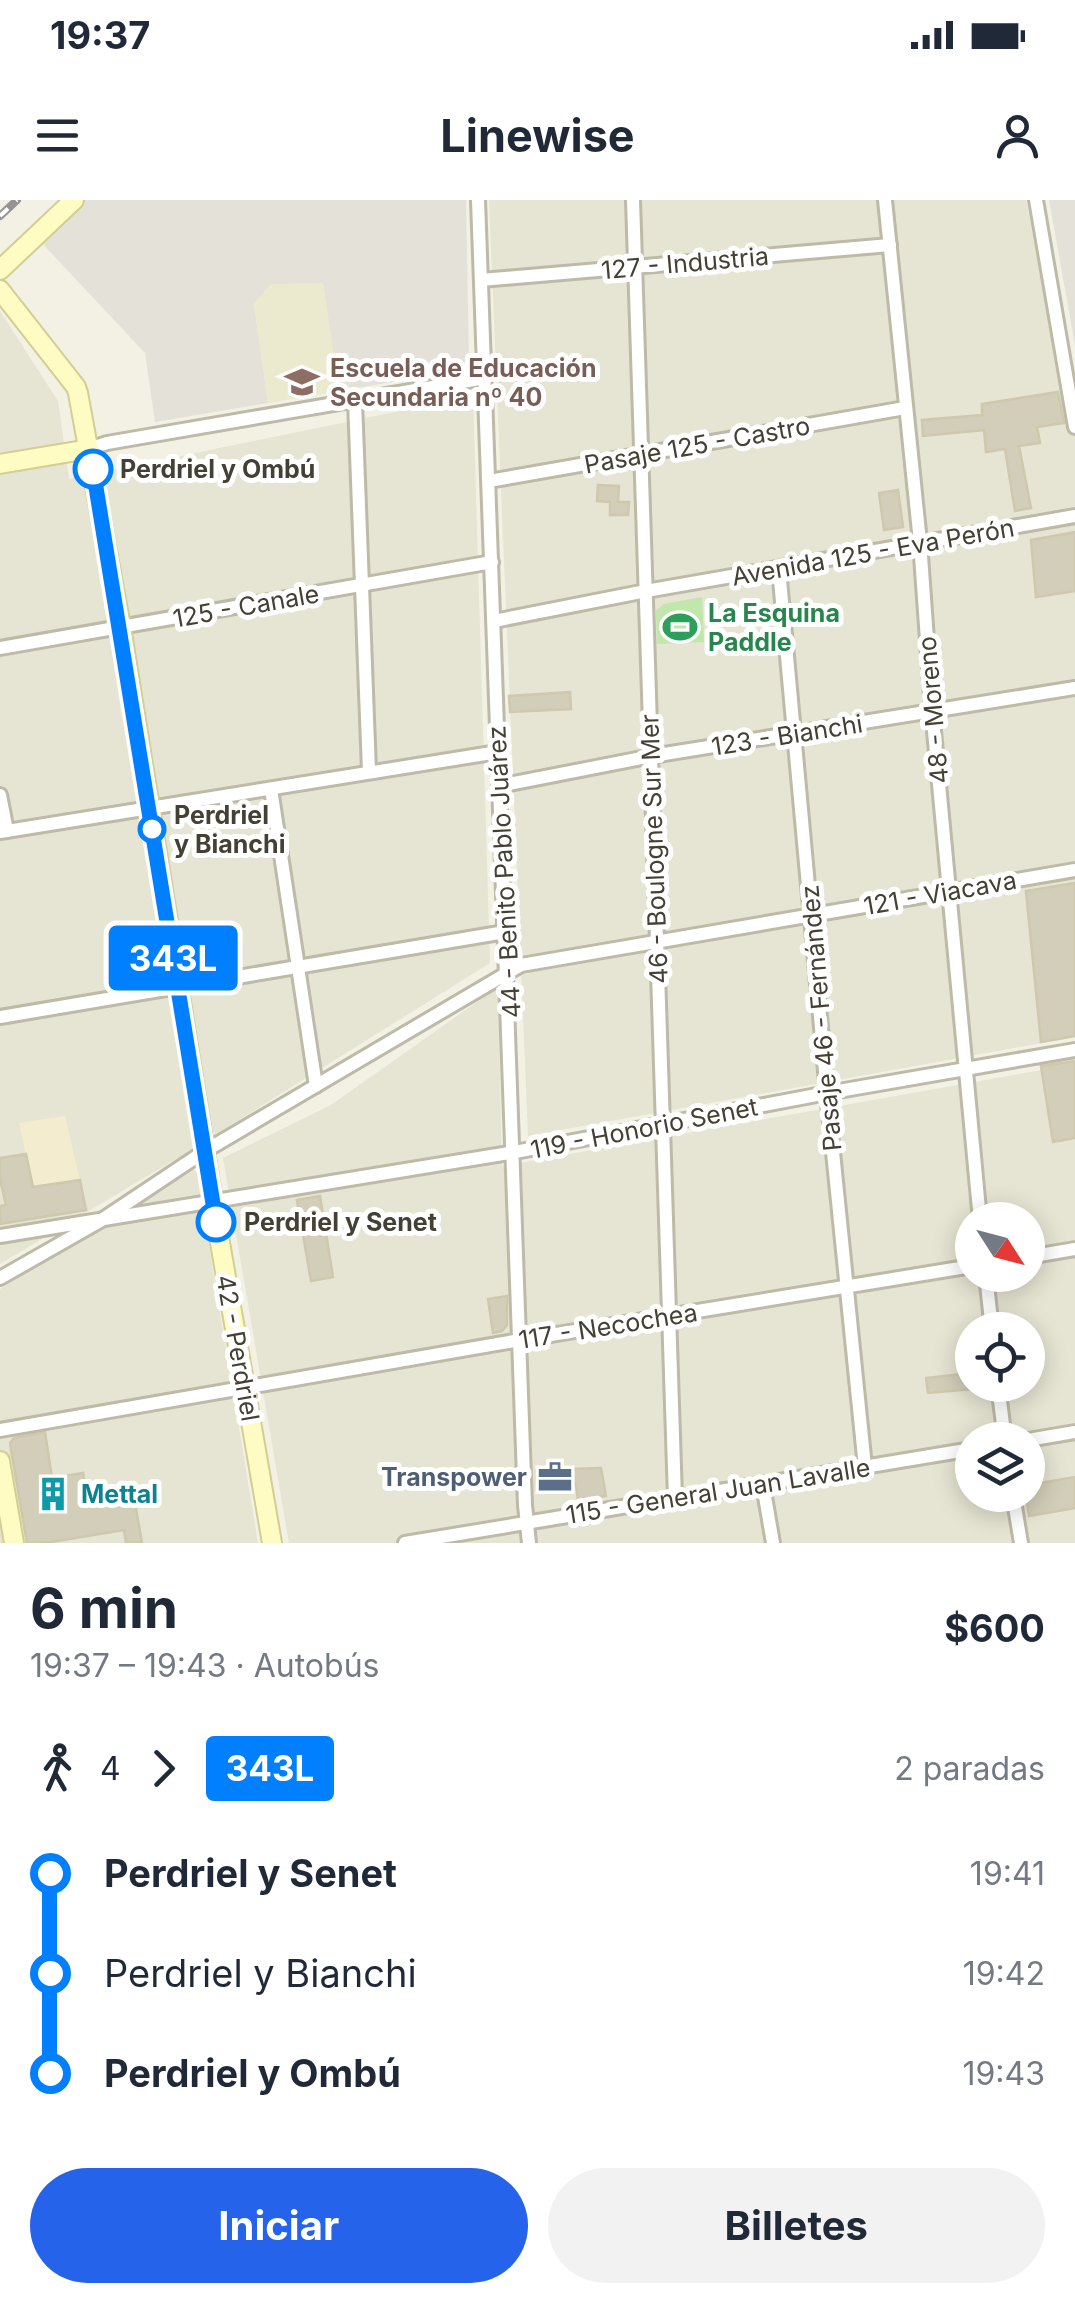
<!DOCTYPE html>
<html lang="es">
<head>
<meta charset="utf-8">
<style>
  :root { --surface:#fff; --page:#f2f2f3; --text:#1f2937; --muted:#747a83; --accent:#2563eb }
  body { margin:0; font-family:Inter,sans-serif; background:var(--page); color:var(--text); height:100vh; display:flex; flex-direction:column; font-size:38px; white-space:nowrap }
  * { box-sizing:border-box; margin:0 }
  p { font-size:32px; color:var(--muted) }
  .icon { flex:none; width:55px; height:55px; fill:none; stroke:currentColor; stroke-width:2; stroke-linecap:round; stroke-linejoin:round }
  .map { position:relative; height:1343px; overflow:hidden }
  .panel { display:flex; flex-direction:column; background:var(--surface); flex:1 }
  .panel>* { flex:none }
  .badge { padding:0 20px; border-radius:8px; font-size:35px; line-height:65px }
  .needle { width:65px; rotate:126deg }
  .controls { position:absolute; left:955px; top:1002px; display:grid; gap:20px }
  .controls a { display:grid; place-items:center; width:90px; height:90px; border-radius:50%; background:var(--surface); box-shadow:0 5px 25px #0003; font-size:50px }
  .map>.badge { position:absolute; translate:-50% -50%; box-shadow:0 0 0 5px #fff }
  .legs { display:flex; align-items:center; gap:15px; height:110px; padding:0 30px; font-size:32px }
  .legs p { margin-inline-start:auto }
  .overview { display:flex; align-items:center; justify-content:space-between; height:170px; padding:0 30px }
  h1 { font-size:55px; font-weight:700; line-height:75px }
  .button { display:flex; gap:20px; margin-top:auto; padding:20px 30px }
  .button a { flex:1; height:115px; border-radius:60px; background:var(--accent); color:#fff; font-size:40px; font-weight:700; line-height:115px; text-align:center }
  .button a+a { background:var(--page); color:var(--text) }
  ul { padding:0 30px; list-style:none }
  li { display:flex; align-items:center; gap:35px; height:100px; font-size:38px }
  li i { display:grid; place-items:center; width:15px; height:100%; margin:0 12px; background:currentColor }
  li i::after { content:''; width:25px; height:25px; margin:-12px; border:8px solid; border-radius:50%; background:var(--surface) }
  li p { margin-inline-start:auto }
  li:first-child i { background:linear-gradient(#0000 50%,currentColor 0) }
  li:last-child i { background:linear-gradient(currentColor 50%,#0000 0) }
  .status { display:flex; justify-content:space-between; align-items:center; height:70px; padding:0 50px; background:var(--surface); direction:ltr }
  .status svg { height:28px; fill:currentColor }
  header { display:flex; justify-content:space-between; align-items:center; height:130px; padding:0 30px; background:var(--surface); font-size:45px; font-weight:700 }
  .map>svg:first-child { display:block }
  .residential { fill:#e6e4d2; fill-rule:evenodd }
  .commercial { fill:#f4ecce }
  .industrial { fill:#e4e1d9 }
  .education { fill:#ebe9ce }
  .green { fill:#c0e7ac }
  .building { fill:#d3ceb9; stroke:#cec8ad; stroke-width:2.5 }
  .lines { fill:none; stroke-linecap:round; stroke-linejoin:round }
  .street-casing { stroke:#bdbaa7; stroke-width:18 }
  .secondary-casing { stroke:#d2ce94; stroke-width:22 }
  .street { stroke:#fff; stroke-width:12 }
  .secondary { stroke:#fefcc2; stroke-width:18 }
  .rail-casing { stroke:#949494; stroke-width:8 }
  .rail { stroke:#fff; stroke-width:4; stroke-dasharray:11; stroke-linecap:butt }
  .line-1-casing { stroke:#fff; stroke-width:22 }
  .line-1 { stroke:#007fff; stroke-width:15 }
  .stop-1-dot { fill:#fff; stroke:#007fff; stroke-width:5 }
  .labels { text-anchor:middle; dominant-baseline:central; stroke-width:10; stroke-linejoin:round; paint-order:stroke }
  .street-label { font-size:25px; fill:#444134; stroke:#fff }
  .education-label { font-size:25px; font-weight:bold; fill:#785e54; stroke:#fff; text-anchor:start }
  .stop-label { font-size:25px; font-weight:bold; fill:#444134; stroke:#fff; text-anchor:start }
  .leisure-label { font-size:25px; font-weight:bold; fill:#27864d; stroke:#fff; text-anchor:start }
  .service-label { font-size:25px; font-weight:bold; fill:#4e5e75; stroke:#fff; text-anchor:end }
  .culture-label { font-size:25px; font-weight:bold; fill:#0d838f; stroke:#fff; text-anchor:start }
</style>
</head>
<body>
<div class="status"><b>19:37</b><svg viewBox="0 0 49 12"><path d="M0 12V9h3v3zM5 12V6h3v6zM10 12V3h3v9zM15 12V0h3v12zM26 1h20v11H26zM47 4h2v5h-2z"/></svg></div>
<header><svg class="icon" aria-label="menu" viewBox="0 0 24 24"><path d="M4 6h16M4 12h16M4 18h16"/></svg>Linewise<svg class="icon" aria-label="person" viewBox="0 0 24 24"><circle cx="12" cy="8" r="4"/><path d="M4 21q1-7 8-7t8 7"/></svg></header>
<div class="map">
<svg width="1075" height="1343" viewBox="0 0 1075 1343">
  <rect width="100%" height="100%" fill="#f2f1e4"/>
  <g class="residential">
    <path d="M489,0H1026L1065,205H1075V837L528,936Z"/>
    <path d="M0,111L58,201L69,279L473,196L490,763L191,950L0,1064Z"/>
    <path d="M498,787L502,966L1075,864V1343H289L223,958L331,905ZM972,1020H1028V1075H972ZM972,1130H1028V1185H972ZM972,1240H1028V1295H972Z"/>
    <path d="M193,969L197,973L258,1343H0V1089Z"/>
  </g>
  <path class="commercial" d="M65,916L80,980L33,987L19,923Z"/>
  <g class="industrial">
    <path d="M81,0H466L469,163L463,170L339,191L323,84L254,104L268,203L155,222L145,153L39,40Z"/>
    <path d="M1049,0H1075V145Z"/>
  </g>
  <path class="education" d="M323,83L339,191L268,203L254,103L271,84Z"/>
  <path class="green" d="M702,397L704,442L657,444L656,411L664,404Z"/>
  <g class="building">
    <path d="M1058,192L1064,223L1037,227L1040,243L1019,246L1031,308L1015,311L1005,249L986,252L984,230L923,236L922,220L982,215V204Z"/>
    <path d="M598,285L619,286L618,302H629L628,315H610V302L597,301Z"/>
    <path d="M898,290L903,327L884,330L879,293Z"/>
    <path d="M1075,332V391L1036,397L1031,340Z"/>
    <path d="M570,492L571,509L510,512L509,496Z"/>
    <path d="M1075,683V836L1041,842L1026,691Z"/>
    <path d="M1075,861V938L1053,942L1041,866Z"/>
    <path d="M26,954L33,987L80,980L86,1010L0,1024V1006L6,1005L0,979V958Z"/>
    <path d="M320,996L333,1077L311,1081L297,1000Z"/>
    <path d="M507,1096V1125L502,1131L493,1133L488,1099Z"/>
    <path d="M972,1173V1189L928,1193L926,1178Z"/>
    <path d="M45,1232L52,1278L83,1273L88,1304L134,1297L142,1343H126L124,1330L45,1343H27L10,1243L14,1238Z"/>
    <path d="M601,1268L606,1296L578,1300L576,1284L536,1290V1270Z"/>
    <path d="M1075,1277V1308L1029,1316L1026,1295L1028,1285Z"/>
  </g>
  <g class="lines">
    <g class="street-casing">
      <g id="street">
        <path d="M478,0C496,435 512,870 525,1305L529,1343"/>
        <path d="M633,0L675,1298"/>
        <path d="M885,0L920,342L932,510L980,1020"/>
        <path d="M1036,0L1075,227"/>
        <path d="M481,80L890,45"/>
        <path d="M355,201L369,571"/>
        <path d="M89,249L107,243L485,178"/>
        <path d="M489,281L905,208"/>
        <path d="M779,369L827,893L865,1267"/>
        <path d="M494,421L646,391L1075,316"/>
        <path d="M0,448L492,362"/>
        <path d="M499,586L652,556L1075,488"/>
        <path d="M271,589L316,886"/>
        <path d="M0,595L7,631"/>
        <path d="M0,632L498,552"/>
        <path d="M0,817L505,732"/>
        <path d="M0,1036L515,952L827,893L1075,850"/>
        <path d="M1028,1057L1075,1049"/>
        <path d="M986,1075L992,1130"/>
        <path d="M0,1078L100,1021L205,951L521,765L1075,670"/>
        <path d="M998,1185L1005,1240"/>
        <path d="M0,1230L520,1140L972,1066"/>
        <path d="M1028,1240L1075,1232"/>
        <path d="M763,1285L773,1343"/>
        <path d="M1013,1295L1021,1343"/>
        <path d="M405,1343L972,1249"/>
      </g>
    </g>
    <g class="secondary-casing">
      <g id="secondary">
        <path d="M0,70L74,0"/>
        <path d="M0,90L76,187L78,193L121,427L213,1002L272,1343"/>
        <path d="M0,264L89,249"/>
        <path d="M0,1261L14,1343"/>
      </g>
    </g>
    <use href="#street" class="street"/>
    <use href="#secondary" class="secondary"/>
    <g class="rail-casing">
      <path id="rail" d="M0,16L17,0"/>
    </g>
    <use href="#rail" class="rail"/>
  </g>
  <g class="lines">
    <g class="line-1-casing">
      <path id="line-1" d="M93,269L216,1022"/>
    </g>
    <use href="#line-1" class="line-1"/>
  </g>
  <defs>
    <g id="school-bare" transform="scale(2.7)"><path d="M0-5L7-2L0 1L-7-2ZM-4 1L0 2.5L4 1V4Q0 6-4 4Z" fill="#8d6e63" stroke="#fff" stroke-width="2.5" paint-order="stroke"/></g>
    <g id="stadium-bare" transform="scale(2.7)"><path d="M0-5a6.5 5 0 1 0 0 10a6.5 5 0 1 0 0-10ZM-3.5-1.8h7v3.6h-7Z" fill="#2e9e5b" stroke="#fff" stroke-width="2.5" paint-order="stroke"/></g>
    <g id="office-bare" transform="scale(2.7)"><path d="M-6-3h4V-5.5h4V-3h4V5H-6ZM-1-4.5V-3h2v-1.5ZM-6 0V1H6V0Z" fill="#5c6f8a" stroke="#fff" stroke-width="2.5" paint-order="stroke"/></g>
    <g id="building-bare" transform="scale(2.7)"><path d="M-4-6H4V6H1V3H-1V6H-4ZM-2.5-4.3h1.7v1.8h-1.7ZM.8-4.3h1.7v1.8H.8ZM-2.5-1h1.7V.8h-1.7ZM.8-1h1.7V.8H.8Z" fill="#0f9aa8" stroke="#fff" stroke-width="2.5" paint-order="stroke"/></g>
  </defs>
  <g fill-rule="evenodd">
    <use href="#school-bare" x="302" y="182"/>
    <use href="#stadium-bare" x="680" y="427"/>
    <use href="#office-bare" x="555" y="1277"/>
    <use href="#building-bare" x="53" y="1294"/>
  </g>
  <g class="stop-1-dot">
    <circle cx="93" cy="269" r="18"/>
    <circle cx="152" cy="629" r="12"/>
    <circle cx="216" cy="1022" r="18"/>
  </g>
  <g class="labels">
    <g class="street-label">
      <text transform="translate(685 63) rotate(-5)">127 - Industria</text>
      <text transform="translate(697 245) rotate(-10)">Pasaje 125 - Castro</text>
      <text transform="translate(873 352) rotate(-10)">Avenida 125 - Eva Perón</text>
      <text transform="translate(246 406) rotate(-10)">125 - Canale</text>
      <text transform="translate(933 510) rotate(-95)">48 - Moreno</text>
      <text transform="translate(787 535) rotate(-9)">123 - Bianchi</text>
      <text transform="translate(654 649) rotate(-92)">46 - Boulogne Sur Mer</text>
      <text transform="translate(504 672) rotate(-93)">44 - Benito Pablo Juárez</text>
      <text transform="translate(940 693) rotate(-10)">121 - Viacava</text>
      <text transform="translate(821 818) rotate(-95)">Pasaje 46 - Fernández</text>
      <text transform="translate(644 928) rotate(-11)">119 - Honorio Senet</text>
      <text transform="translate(608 1126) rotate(-9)">117 - Necochea</text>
      <text transform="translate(238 1148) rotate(80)">42 - Perdriel</text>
      <text transform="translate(718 1291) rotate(-9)">115 - General Juan Lavalle</text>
    </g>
    <g class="education-label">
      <text x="330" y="168">Escuela de Educación<tspan x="330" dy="29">Secundaria nº 40</tspan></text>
    </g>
    <g class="stop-label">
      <text x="120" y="269">Perdriel y Ombú</text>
      <text x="174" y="615">Perdriel<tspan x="174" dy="29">y Bianchi</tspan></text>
      <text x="244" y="1022">Perdriel y Senet</text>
    </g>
    <g class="leisure-label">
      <text x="708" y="413">La Esquina<tspan x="708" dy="29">Paddle</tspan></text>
    </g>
    <g class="service-label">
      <text x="527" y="1277">Transpower</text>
    </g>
    <g class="culture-label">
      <text x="81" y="1294">Mettal</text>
    </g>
  </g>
</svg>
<div class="controls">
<a><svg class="needle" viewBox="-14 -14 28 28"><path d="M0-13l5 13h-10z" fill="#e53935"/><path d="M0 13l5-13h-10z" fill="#747a83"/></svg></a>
<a><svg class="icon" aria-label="locate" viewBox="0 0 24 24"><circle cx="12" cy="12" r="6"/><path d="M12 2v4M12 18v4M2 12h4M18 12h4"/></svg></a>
<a><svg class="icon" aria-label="layers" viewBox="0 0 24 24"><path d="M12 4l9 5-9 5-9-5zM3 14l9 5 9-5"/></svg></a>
</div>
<b class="badge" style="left:173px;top:758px;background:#007fff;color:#fff">343L</b>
</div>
<section class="panel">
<div class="overview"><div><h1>6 min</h1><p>19:37 – 19:43 · Autobús</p></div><b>$600</b></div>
<div class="legs"><svg class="icon" aria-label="walk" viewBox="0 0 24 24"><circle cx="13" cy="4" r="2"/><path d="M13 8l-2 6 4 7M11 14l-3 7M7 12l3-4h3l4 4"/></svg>4<svg class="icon" aria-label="forward" viewBox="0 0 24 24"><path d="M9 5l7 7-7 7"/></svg><b class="badge" style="background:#007fff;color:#fff">343L</b><p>2 paradas</p></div>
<ul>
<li><i style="color:#007fff"></i><b>Perdriel y Senet</b><p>19:41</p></li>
<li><i style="color:#007fff"></i><span>Perdriel y Bianchi</span><p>19:42</p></li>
<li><i style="color:#007fff"></i><b>Perdriel y Ombú</b><p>19:43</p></li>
</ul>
<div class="button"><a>Iniciar</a><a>Billetes</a></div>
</section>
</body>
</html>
